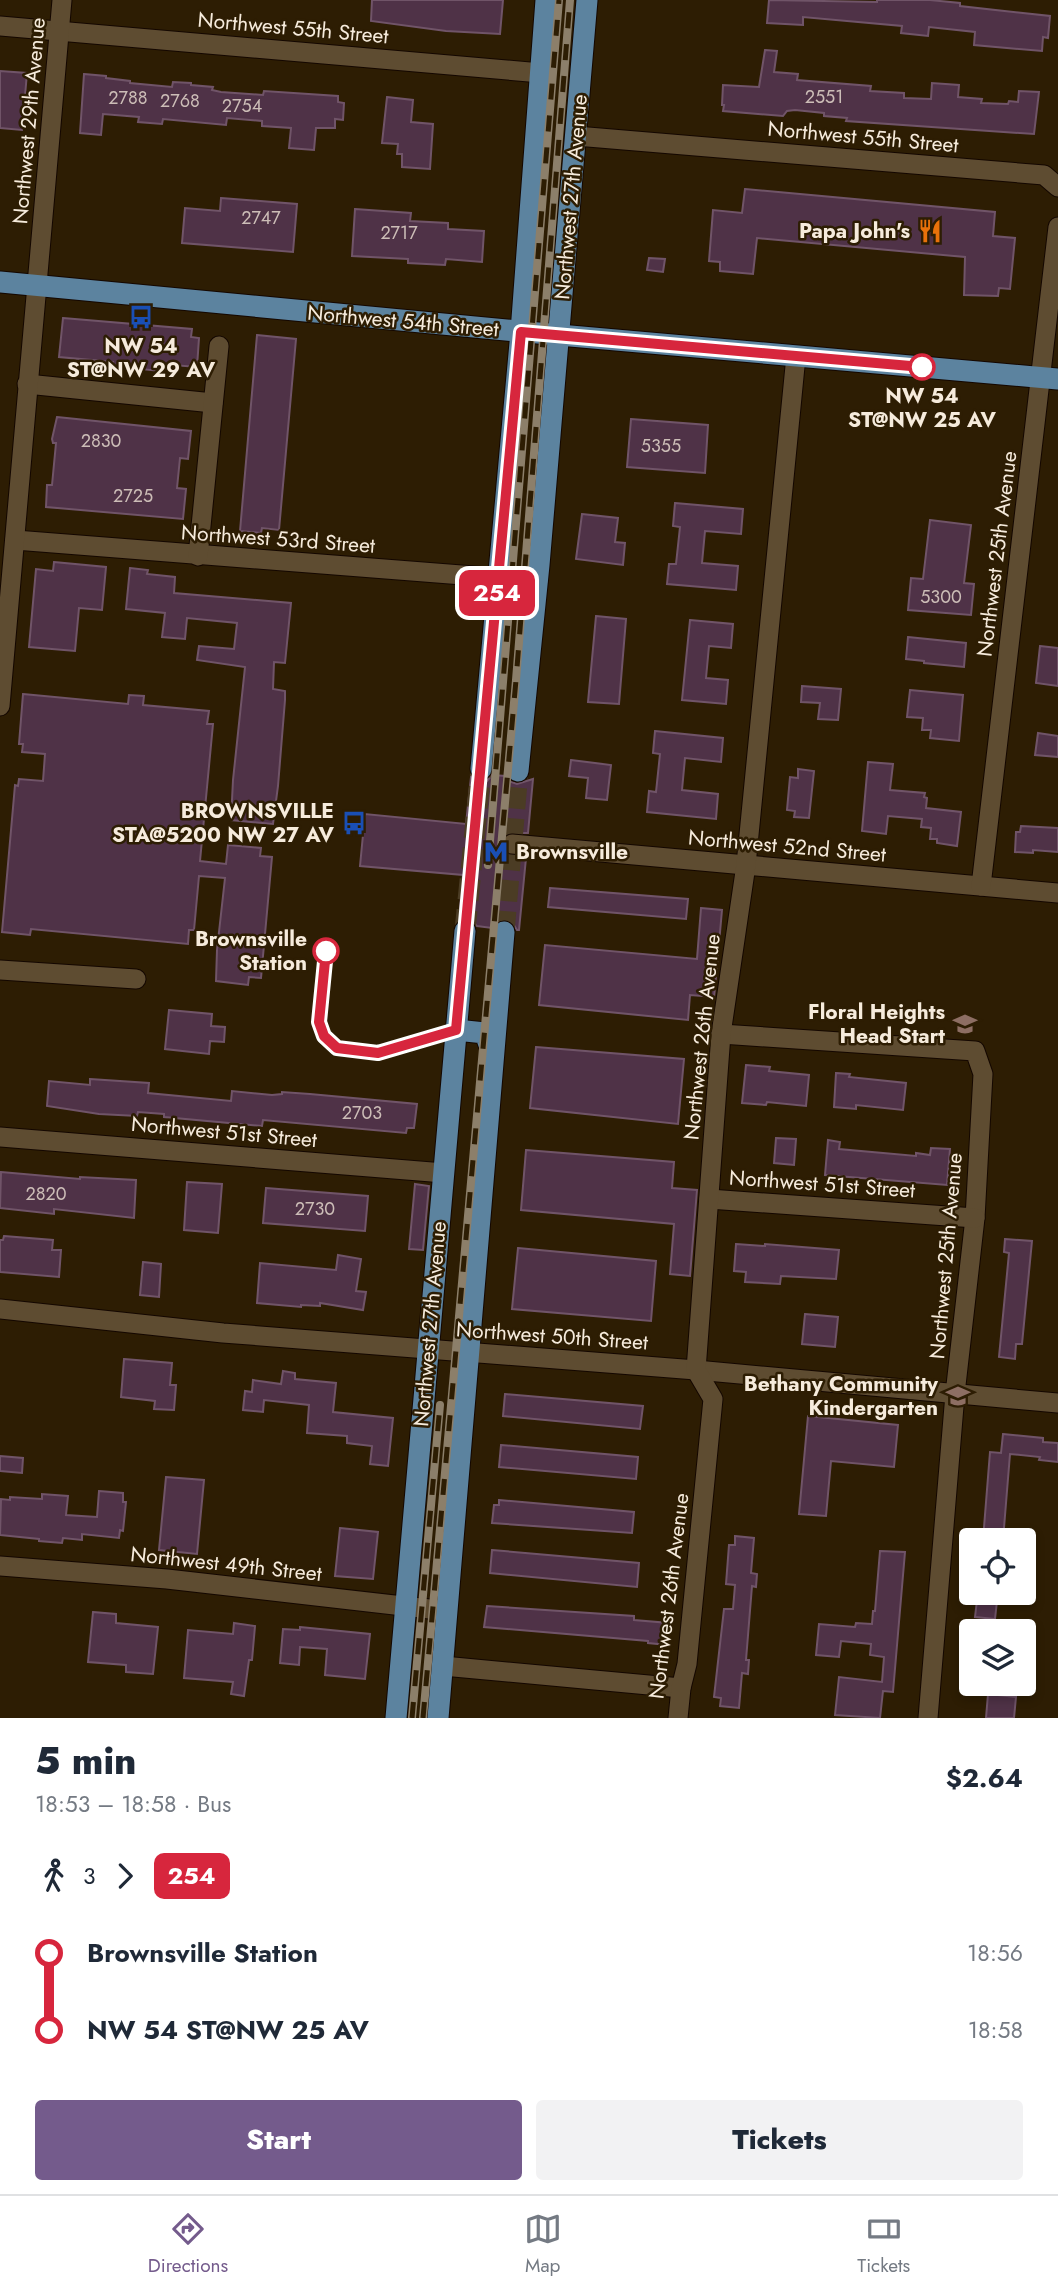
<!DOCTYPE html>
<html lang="en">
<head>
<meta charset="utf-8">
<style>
  :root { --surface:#fff; --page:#f2f2f3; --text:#1f2937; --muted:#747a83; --line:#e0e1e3; --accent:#745b8c }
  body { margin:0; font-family:Jost,sans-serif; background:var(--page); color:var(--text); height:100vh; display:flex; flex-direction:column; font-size:26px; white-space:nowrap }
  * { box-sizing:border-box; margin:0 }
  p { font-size:23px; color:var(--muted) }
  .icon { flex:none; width:38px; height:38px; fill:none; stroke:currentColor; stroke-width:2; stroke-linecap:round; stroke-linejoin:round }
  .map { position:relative; height:1718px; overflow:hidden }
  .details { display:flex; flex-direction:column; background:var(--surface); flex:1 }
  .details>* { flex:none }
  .badge { padding:0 14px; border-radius:10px; font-size:24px; line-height:46px }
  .controls { position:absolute; left:959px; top:1528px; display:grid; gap:14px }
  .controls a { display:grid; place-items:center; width:77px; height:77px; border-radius:7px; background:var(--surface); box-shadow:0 4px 10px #0003; font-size:35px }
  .map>.badge { position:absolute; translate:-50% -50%; box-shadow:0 0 0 4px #fff }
  .legs { display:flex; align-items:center; gap:10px; height:77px; padding:0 35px; font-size:23px }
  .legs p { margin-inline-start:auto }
  .headline { display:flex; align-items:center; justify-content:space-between; height:119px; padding:0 35px }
  h1 { font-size:38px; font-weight:800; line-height:52px }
  .cta { display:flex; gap:14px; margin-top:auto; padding:14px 35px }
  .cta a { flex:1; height:80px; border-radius:7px; background:var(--accent); color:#fff; font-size:28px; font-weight:800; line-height:80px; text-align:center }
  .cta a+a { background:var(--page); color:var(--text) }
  ul { padding:0 35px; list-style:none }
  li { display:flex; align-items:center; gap:24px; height:77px; font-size:26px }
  li i { display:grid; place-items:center; width:10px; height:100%; margin:0 9px; background:currentColor }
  li i::after { content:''; width:18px; height:18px; margin:-9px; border:5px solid; border-radius:50%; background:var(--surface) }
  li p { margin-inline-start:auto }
  li:first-child i { background:linear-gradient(#0000 50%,currentColor 0) }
  li:last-child i { background:linear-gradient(currentColor 50%,#0000 0) }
  .menu { display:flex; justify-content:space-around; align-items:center; height:98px; border-top:2px solid var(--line); background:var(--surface); font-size:19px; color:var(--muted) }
  .menu a { display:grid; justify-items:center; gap:4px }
  .menu .selected { color:var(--accent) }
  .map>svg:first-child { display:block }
  .building { fill:#4f3247; stroke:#705468; stroke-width:2 }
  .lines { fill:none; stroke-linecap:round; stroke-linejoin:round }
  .major-tunnel { stroke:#4b3c24; stroke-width:21; stroke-dasharray:21 10; stroke-linecap:butt }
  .minor-casing { stroke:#140700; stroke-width:21 }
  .major-casing { stroke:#140700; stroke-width:23 }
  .minor { stroke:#5e4c31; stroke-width:19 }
  .major { stroke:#5c839f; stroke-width:21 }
  .rail-casing { stroke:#8c7f6a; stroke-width:8 }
  .rail { stroke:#2d1d03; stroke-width:5; stroke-dasharray:16; stroke-linecap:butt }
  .line-1-casing { stroke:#fff; stroke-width:16 }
  .line-1 { stroke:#d7263d; stroke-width:10 }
  .stop-1-dot { fill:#fff; stroke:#d7263d; stroke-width:3.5 }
  .labels { text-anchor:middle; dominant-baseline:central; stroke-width:5; stroke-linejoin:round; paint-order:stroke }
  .number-label { font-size:18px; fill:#ccbdb7 }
  .street-label { font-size:21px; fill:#f6ebdc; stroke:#2d1d03 }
  .poi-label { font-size:21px; font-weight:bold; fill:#f6ebdc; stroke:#2d1d03; text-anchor:end }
  .stop-label { font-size:21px; font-weight:bold; fill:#f6ebdc; stroke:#2d1d03 }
</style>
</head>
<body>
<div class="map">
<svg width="1058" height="1718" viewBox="0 0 1058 1718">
  <rect width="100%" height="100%" fill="#2d1d03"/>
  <g class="building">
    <path d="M372,0H503L500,34L446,31L371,21Z"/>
    <path d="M769,0L877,2V0H930L960,3V6L1050,16L1048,38L1043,37L1042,51L974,45L975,32L929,27L928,36L901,33L902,26L803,17V25L767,23Z"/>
    <path d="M765,50L777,51L774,72L798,74L797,80L871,86L870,91L904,93V98L931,99L932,83L959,85L958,97L982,99L981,103L1008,104L1009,101L1018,102L1019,91L1039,92L1034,134L846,121L847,118L824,116V113L795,110L787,111L783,116L723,111L724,105H722L723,85L759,87Z"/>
    <path d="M0,71L27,73L22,130L0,128Z"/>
    <path d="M84,74L106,76V78L130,81V83L172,87L173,82L191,83V85L213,87L212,90L221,92L263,95L264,91L338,96V102L344,103L343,120L335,119V128H316L314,150L289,148L291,128L262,126V121L227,118L226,125L163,119L162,124L138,122L139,117L103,114L101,135L80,133Z"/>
    <path d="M387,97L413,100L411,122L433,124L430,169L402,167V154H397L398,144L382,143Z"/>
    <path d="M745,189L995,212L993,236L1015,238L1010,289L999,288L998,296L964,295L965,257L757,238L753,274L720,271V262L709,261L713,210L742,213Z"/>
    <path d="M221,198L297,204L293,252L182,243L185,208L220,211Z"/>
    <path d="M355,209L411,213L410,221L448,223V229L484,231L482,262L446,259L445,265L408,263V259L352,256Z"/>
    <path d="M649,258L665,259L663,272L647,270Z"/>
    <path d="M63,318L192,329L191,337L199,338L197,367L160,364V371L112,366L113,362L59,357Z"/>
    <path d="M257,335L296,339L279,530L262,528L261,533L240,531Z"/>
    <path d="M57,417L191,431L188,459L180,458L177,488L186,489L183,519L46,507L47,485H52L56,443H53L52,439Z"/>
    <path d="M631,419L708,425L705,473L627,467Z"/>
    <path d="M675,503L743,509L741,534L705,531L702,563L738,566L736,590L667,584L669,564H676L680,527L673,526Z"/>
    <path d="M582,514L618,518L615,542L625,543L623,565L576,559Z"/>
    <path d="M930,520L971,525L964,583L974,584L971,615L908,610L911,578L923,579Z"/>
    <path d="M54,562L106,567L102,610L79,608L75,651L29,647L36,569L53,571Z"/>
    <path d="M130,568L148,570L147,574L175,577L174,593L291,603L285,663L274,662L273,689L285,691V700L278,786L273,824L231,820L233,780L245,667L197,660L199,646L234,649L237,623L187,618L185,639L162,637L165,613L126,609Z"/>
    <path d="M596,616L626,619L619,704L588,702Z"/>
    <path d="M690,620L733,624L731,648L709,646L706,678L728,680L726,704L682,700Z"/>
    <path d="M908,637L966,643L964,667L924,663V661L906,659Z"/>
    <path d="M1040,646L1058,648V686L1036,683Z"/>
    <path d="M802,686L841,689L838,720L818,719L820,703L801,702Z"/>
    <path d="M910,690L963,695L959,741L930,738L931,730H922L923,718L907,717Z"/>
    <path d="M23,694L128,704L129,695L144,696L143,705L209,711L207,724H213L200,861L226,864L228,845L261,848L260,856L272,857L261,978L249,977L248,985L216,981L217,950L225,878L199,876L194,930H189L188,944L31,929L30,935L2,932L15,785L18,786L19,779L43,781L45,754L22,752L23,744H19Z"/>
    <path d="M655,731L723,738L721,762L685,758L682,790L718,794L716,819L647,812L649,791L656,792L660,754L653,753Z"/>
    <path d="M1038,733L1058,736V757L1035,755Z"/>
    <path d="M571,760L611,765L607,800L586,798L588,778L569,776Z"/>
    <path d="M868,762L893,764L890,790L925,793L924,797L927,798L926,808L961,812L957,846L937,843V839H930L931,828L921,827L922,819L888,816L886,834L862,831Z"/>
    <path d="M798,769L814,771L809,818L794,817L795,811L787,810L790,777L798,778Z"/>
    <path d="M492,775L506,776L511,782L517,784L533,779L528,833H508L502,838L500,844L501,850L506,854L526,858L519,930H517L512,922L506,919L498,920L492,928L477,926L473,921L467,918L459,920L463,875L360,866L365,814L466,824L471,777L480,782L487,781Z"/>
    <path d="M1021,826L1058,828V852L1033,850V853L1015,852L1016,832H1020Z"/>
    <path d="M550,888L688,899L686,919L548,907Z"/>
    <path d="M701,908L722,910L715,988L714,997L690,995L688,1020L539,1005L545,945L697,959Z"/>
    <path d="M169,1010L212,1014L211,1026L225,1027L224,1042L210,1041L209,1054L165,1049Z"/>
    <path d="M536,1047L684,1059L678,1124L530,1108Z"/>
    <path d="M746,1065L770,1067L769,1071L809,1075L806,1106L767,1102L766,1105L742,1103Z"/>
    <path d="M836,1073L850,1074L849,1077L906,1083L903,1110L856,1105V1109L834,1107Z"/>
    <path d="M90,1079L149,1083L148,1093L231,1101L232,1091L272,1095L282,1094V1092L310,1094L417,1104L414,1128H407L406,1133L263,1120L262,1126L164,1117V1114L138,1112L137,1116L99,1114L47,1106L49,1081L90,1085Z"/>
    <path d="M776,1138L796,1139L794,1165L774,1163Z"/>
    <path d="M828,1140L840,1142L839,1149L916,1156V1153L930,1155L931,1148L950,1149L947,1185L825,1175Z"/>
    <path d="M526,1150L674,1162L672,1188L697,1190L690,1276L670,1274L674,1224L521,1210Z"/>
    <path d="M1,1172L80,1179V1177L136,1180L134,1218L54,1209V1214L0,1208Z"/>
    <path d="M187,1182L222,1184L218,1233L184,1230Z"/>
    <path d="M415,1184L429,1186L423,1250L409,1249Z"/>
    <path d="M266,1188L368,1196L365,1231L263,1223Z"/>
    <path d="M4,1236L53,1240L52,1250H61L59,1277L0,1272V1240H3Z"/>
    <path d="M1005,1239L1032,1241L1022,1344H1016L1015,1359L999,1357L1009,1253L1004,1252Z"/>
    <path d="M736,1244L765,1246V1244L839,1250L836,1279L781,1276L780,1284L745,1282L746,1272L734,1271Z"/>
    <path d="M518,1248L656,1261L651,1321L512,1309Z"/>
    <path d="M338,1255L361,1259L356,1291L366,1292L363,1310L320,1303V1306L301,1305V1307L257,1303L260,1263L336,1270Z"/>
    <path d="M143,1262L161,1264L159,1297L140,1295Z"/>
    <path d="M805,1314L838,1317L835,1347L802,1344Z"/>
    <path d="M124,1359L172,1363L170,1385H176L174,1410L154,1409L155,1401L121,1397Z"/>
    <path d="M283,1371L295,1373V1379L336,1383L333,1412L393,1418L388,1466L370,1464L372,1446L347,1443V1436L307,1433L309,1405L264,1400L263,1412L243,1410L245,1391L252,1392L253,1380L281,1384Z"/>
    <path d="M505,1394L643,1406L640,1429L503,1416Z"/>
    <path d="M808,1416L898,1425L894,1467L831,1461L826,1516L799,1514Z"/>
    <path d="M1003,1434L1043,1438V1442L1058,1443V1462L1039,1460L1040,1457L1010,1454L1003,1540H983L990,1452L1001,1453Z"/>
    <path d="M501,1445L638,1457L636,1479L499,1467Z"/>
    <path d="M0,1456L23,1458L22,1473L0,1471Z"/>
    <path d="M166,1477L204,1480L197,1554L159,1550Z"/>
    <path d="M99,1491L123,1493V1502H126L123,1531L120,1530L119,1538L82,1534V1540L63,1538L62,1543L39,1541V1539L0,1535L1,1499L10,1500V1497L42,1499V1494L68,1496L66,1515L97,1517Z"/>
    <path d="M499,1500L634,1512L632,1533L492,1523L494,1505H499Z"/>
    <path d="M340,1528L378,1532L373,1579L335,1576Z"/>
    <path d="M735,1536L754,1538L751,1573L757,1574L756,1587L752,1586L746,1660H749L748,1674L742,1673L739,1708L720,1706L721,1698L714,1697L724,1609H733L735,1585L726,1584L729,1545H735Z"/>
    <path d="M492,1550L639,1563L637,1587L490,1573Z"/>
    <path d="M880,1551L905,1552L893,1692L883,1691L880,1718L835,1715L839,1677L882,1682L884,1657L870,1655L871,1644L841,1641L839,1657L816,1655L819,1624L855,1627L856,1623L872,1624L873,1611H875Z"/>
    <path d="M978,1592H998L995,1619L975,1617Z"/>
    <path d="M487,1606L634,1616V1620L669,1623L667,1645L648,1643V1641L484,1627Z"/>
    <path d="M93,1612L116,1614V1623L158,1627L153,1674L126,1672V1665L88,1662Z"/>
    <path d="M234,1623L255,1626L252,1660H249L244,1696L231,1694L233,1682L184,1678L188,1630L233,1634Z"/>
    <path d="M300,1627L370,1634L365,1679L325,1675L327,1649L300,1647L299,1665L280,1663L283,1629L300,1630Z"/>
    <path d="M988,1694L1016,1697L1014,1718H986Z"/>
  </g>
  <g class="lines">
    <g class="major-tunnel">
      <path d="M465,931L481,769"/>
      <path d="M504,932L518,771"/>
    </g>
    <g class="minor-casing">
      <g id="minor">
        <path d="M0,26L541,73"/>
        <path d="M576,136L1044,175L1058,187"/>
        <path d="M27,384L213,403"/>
        <path d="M15,540L538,581"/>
        <path d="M198,556L219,346"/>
        <path d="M0,706L62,0"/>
        <path d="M512,844L1058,893"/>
        <path d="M981,886L1058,227"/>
        <path d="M0,970L136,979"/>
        <path d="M721,1034L975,1051L983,1074L975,1218L955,1394L928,1718"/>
        <path d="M0,1137L444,1173"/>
        <path d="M709,1199L975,1218"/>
        <path d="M0,1309L223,1333L696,1370L1058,1403"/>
        <path d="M0,1566L167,1579L447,1611"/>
        <path d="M443,1666L681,1688"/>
        <path d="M678,1718L681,1688L687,1664L713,1399L696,1370L721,1034L746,865L796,356"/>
      </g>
    </g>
    <g class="major-casing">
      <g id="major">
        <path d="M0,282L559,335L1058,379"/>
        <path d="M481,769L521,332L546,0"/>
        <path d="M518,771L539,565L587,0"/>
        <path d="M456,1030L485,1033L493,1056"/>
        <path d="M396,1718L465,931"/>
        <path d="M438,1718L504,932"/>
      </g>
    </g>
    <use href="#minor" class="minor"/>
    <use href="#major" class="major"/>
    <g class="rail-casing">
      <g id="rail">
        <path d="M488,865L559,0"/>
        <path d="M412,1718L440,1405"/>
        <path d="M423,1718L516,680L570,0"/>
      </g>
    </g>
    <use href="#rail" class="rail"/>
  </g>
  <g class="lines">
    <g class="line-1-casing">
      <path id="line-1" d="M326,951L319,1022L324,1036L337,1048L378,1053L456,1030L521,332L922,367"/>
    </g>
    <use href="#line-1" class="line-1"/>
  </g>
  <defs>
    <g id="restaurant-bare" transform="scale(1.89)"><path d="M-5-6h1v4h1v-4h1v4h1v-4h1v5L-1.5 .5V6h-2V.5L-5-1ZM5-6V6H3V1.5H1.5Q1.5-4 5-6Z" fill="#e8710a" stroke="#2d1d03" stroke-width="2.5" paint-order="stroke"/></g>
    <g id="bus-bare" transform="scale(1.89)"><path d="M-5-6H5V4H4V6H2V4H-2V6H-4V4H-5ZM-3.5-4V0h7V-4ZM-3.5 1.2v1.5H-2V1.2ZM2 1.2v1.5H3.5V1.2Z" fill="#1a4fb4" stroke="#2d1d03" stroke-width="2.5" paint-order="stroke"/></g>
    <g id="metro-bare" transform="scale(1.89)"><path d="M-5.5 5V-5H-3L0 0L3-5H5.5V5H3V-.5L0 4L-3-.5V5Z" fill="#1a4fb4" stroke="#2d1d03" stroke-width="2.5" paint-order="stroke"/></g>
    <g id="school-bare" transform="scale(1.89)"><path d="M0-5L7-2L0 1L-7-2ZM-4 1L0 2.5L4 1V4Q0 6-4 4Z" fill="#8d6e63" stroke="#2d1d03" stroke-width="2.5" paint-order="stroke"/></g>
  </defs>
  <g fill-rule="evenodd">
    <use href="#restaurant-bare" x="930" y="231"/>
    <use href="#bus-bare" x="141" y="317"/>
    <use href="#bus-bare" x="354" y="823"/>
    <use href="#metro-bare" x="496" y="852"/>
    <use href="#school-bare" x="965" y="1024"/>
    <use href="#school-bare" x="958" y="1396"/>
  </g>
  <g class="stop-1-dot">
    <circle cx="922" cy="367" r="12"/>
    <circle cx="326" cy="951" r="12"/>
  </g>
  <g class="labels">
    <g class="number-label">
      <text x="824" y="97">2551</text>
      <text x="128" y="98">2788</text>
      <text x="180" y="101">2768</text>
      <text x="242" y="106">2754</text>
      <text x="261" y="218">2747</text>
      <text x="399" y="233">2717</text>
      <text x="101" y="441">2830</text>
      <text x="661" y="446">5355</text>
      <text x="133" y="496">2725</text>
      <text x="941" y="597">5300</text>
      <text x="362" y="1113">2703</text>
      <text x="46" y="1194">2820</text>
      <text x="315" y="1209">2730</text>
    </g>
    <g class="street-label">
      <text transform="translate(293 28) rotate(5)">Northwest 55th Street</text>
      <text transform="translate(29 121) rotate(-85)">Northwest 29th Avenue</text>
      <text transform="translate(863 137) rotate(5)">Northwest 55th Street</text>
      <text transform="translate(571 197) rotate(-85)">Northwest 27th Avenue</text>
      <text transform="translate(403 321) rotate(5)">Northwest 54th Street</text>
      <text transform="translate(278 539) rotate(4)">Northwest 53rd Street</text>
      <text transform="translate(997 554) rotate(-83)">Northwest 25th Avenue</text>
      <text transform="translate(787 846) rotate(5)">Northwest 52nd Street</text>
      <text transform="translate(702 1037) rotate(-84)">Northwest 26th Avenue</text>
      <text transform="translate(224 1132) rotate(5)">Northwest 51st Street</text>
      <text transform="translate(822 1184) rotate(4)">Northwest 51st Street</text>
      <text transform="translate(946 1256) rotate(-85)">Northwest 25th Avenue</text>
      <text transform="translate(430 1324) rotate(-85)">Northwest 27th Avenue</text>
      <text transform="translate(552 1336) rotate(4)">Northwest 50th Street</text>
      <text transform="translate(226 1564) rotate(6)">Northwest 49th Street</text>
      <text transform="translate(669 1596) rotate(-83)">Northwest 26th Avenue</text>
    </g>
    <g class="poi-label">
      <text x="910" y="231">Papa John's</text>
      <text x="141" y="346" text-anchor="middle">NW 54<tspan x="141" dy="24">ST@NW 29 AV</tspan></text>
      <text x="334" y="811">BROWNSVILLE<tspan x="334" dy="24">STA@5200 NW 27 AV</tspan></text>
      <text x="516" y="852" text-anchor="start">Brownsville</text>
      <text x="945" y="1012">Floral Heights<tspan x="945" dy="24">Head Start</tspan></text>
      <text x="938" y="1384">Bethany Community<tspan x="938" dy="24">Kindergarten</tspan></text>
    </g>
    <g class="stop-label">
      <text x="922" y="396">NW 54<tspan x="922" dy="24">ST@NW 25 AV</tspan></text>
      <text x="307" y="939" text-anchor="end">Brownsville<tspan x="307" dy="24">Station</tspan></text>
    </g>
  </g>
</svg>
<div class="controls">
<a><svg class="icon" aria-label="locate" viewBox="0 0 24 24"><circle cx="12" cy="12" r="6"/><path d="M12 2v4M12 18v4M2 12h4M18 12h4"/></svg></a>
<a><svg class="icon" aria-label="layers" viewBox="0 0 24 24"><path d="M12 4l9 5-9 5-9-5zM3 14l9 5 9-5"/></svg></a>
</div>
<b class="badge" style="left:497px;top:593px;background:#d7263d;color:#fff">254</b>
</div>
<section class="details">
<div class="headline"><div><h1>5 min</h1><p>18:53 – 18:58 · Bus</p></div><b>$2.64</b></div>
<div class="legs"><svg class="icon" aria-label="walk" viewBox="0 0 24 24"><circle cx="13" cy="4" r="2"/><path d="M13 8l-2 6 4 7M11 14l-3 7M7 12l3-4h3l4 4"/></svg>3<svg class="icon" aria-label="forward" viewBox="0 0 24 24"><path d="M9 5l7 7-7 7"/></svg><b class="badge" style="background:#d7263d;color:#fff">254</b></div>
<ul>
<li><i style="color:#d7263d"></i><b>Brownsville Station</b><p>18:56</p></li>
<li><i style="color:#d7263d"></i><b>NW 54 ST@NW 25 AV</b><p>18:58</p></li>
</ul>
<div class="cta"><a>Start</a><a>Tickets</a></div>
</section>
<nav class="menu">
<a class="selected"><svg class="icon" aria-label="directions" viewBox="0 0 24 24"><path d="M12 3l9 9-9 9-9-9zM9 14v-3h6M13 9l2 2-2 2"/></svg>Directions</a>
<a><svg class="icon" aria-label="map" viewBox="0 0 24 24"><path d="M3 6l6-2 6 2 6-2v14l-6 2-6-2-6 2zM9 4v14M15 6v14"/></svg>Map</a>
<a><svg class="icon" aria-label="tickets" viewBox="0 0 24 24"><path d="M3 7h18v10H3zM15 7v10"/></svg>Tickets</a>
</nav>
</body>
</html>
